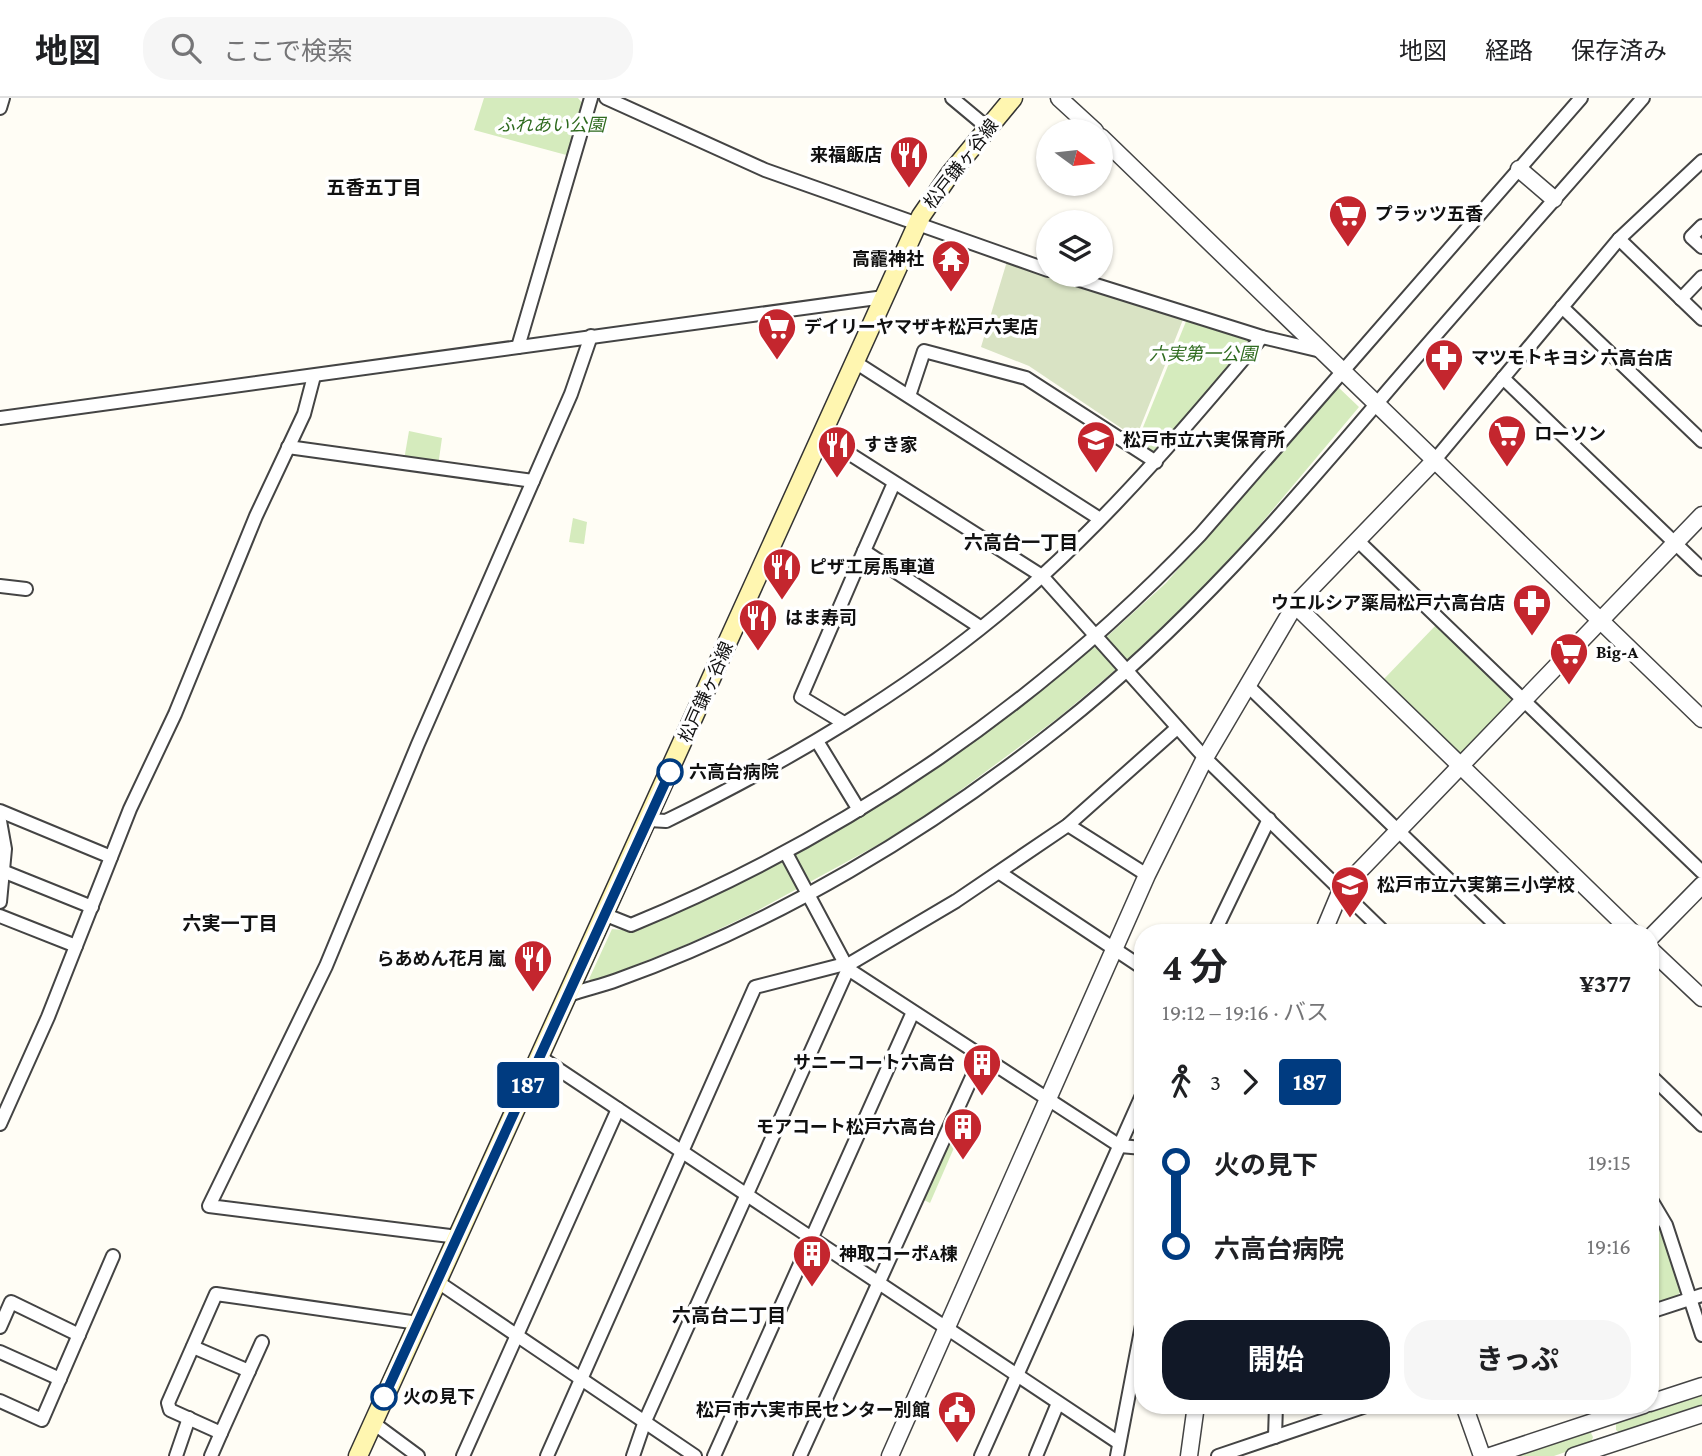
<!DOCTYPE html>
<html lang="ja">
<head>
<meta charset="utf-8">
<style>
  :root { --surface:#fff; --page:#f6f6f6; --text:#202124; --muted:#757577; --line:#e0e0e0; --accent:#111827 }
  body { margin:0; font-family:"Crimson Pro","Noto Sans JP",serif; background:var(--page); color:var(--text); height:100vh; display:flex; flex-direction:column; font-size:26px; white-space:nowrap }
  * { box-sizing:border-box; margin:0 }
  p { font-size:23px; color:var(--muted) }
  .icon { flex:none; width:38px; height:38px; fill:none; stroke:currentColor; stroke-width:2; stroke-linecap:round; stroke-linejoin:round }
  .map { position:relative; flex:1; overflow:hidden }
  .drawer { position:absolute; left:1134px; top:826px; width:525px; height:490px; display:flex; flex-direction:column; background:var(--surface); border-radius:28px; box-shadow:0 2px 5px #0004 }
  .drawer>* { flex:none }
  .badge { padding:0 14px; border-radius:5px; font-size:24px; line-height:46px }
  .needle { width:46px; rotate:105deg }
  .tools { position:absolute; left:1036px; top:21px; display:grid; gap:14px }
  .tools a { display:grid; place-items:center; width:77px; height:77px; border-radius:50%; background:var(--surface); box-shadow:0 2px 5px #0004; font-size:35px }
  .map>.badge { position:absolute; translate:-50% -50%; box-shadow:0 0 0 4px #fff }
  .legs { display:flex; align-items:center; gap:10px; height:77px; padding:0 28px; font-size:23px }
  .legs p { margin-inline-start:auto }
  .overview { display:flex; align-items:center; justify-content:space-between; height:119px; padding:0 28px }
  h1 { font-size:38px; font-weight:700; line-height:52px }
  .primary-button { display:flex; gap:14px; margin-top:auto; padding:14px 28px }
  .primary-button a { flex:1; height:80px; border-radius:28px; background:var(--accent); color:#fff; font-size:28px; font-weight:700; line-height:80px; text-align:center }
  .primary-button a+a { background:var(--page); color:var(--text) }
  ul { padding:0 28px; list-style:none }
  li { display:flex; align-items:center; gap:24px; height:84px; font-size:26px }
  li i { display:grid; place-items:center; width:10px; height:100%; margin:0 9px; background:currentColor }
  li i::after { content:''; width:18px; height:18px; margin:-9px; border:5px solid; border-radius:50%; background:var(--surface) }
  li p { margin-inline-start:auto }
  li:first-child i { background:linear-gradient(#0000 50%,currentColor 0) }
  li:last-child i { background:linear-gradient(currentColor 50%,#0000 0) }
  header { display:flex; align-items:center; gap:42px; box-sizing:border-box; height:98px; padding:0 35px; background:var(--surface); border-bottom:2px solid var(--line) }
  header strong { font-size:33px }
  nav { display:flex; gap:38px; margin-inline-start:auto; font-size:24px }
  .search { width:490px; height:63px; background:var(--page); display:flex; align-items:center; gap:18px; box-sizing:border-box; padding:0 24px; border-radius:28px; color:var(--muted); font-size:26px }
  .map>svg:first-child { display:block }
  .green { fill:#d5ebbd }
  .cemetery { fill:#d9e3c4 }
  .lines { fill:none; stroke-linecap:round; stroke-linejoin:round }
  .minor-casing { stroke:#444; stroke-width:16 }
  .tertiary-casing { stroke:#444; stroke-width:19 }
  .secondary-casing { stroke:#333; stroke-width:21 }
  .minor { stroke:#fff; stroke-width:12 }
  .tertiary { stroke:#fff; stroke-width:16 }
  .secondary { stroke:#fff6b0; stroke-width:18 }
  .line-1-casing { stroke:#fff; stroke-width:16 }
  .line-1 { stroke:#003b80; stroke-width:10 }
  .stop-1-dot { fill:#fff; stroke:#003b80; stroke-width:3.5 }
  .labels { text-anchor:middle; dominant-baseline:central; stroke-width:7; stroke-linejoin:round; paint-order:stroke }
  .park-label { font-size:18px; font-style:italic; fill:#2f6b1f; stroke:#fff }
  .poi-label { font-size:18px; font-weight:bold; fill:#111; stroke:#fff; text-anchor:start }
  .street-label { font-size:18px; fill:#111; stroke:#fff }
  .stop-label { font-size:18px; font-weight:bold; fill:#111; stroke:#fff; text-anchor:start }
  .neighbourhood-label { font-size:19px; font-weight:bold; fill:#111; stroke:#fff }
</style>
</head>
<body>
<header>
<strong>地図</strong>
<div class="search"><svg class="icon" aria-label="search" viewBox="0 0 24 24"><circle cx="10" cy="10" r="6"/><path d="M15 15l6 6"/></svg>ここで検索</div>
<nav><a>地図</a><a>経路</a><a>保存済み</a></nav>
</header>
<div class="map">
<svg width="1702" height="1358" viewBox="0 0 1702 1358">
  <rect width="100%" height="100%" fill="#fffdf5"/>
  <g class="green">
    <path d="M484,0H578L584,7L570,58L474,32Z"/>
    <path d="M1187,221L1248,240V250L1159,353L1151,355L1137,344Z"/>
    <path d="M1337,288L1359,309L1222,472L1126,563L1058,620L934,712L883,744L753,815L690,845L593,884L589,881L612,831L632,833L659,823L797,755L873,709L992,629L1111,535L1166,485Z"/>
    <path d="M409,333L442,340L438,368L404,362Z"/>
    <path d="M573,420L587,424L584,446L569,444Z"/>
    <path d="M1438,525L1512,596V604L1464,654H1458L1383,582Z"/>
    <path d="M959,1017L967,1020L930,1105L922,1101Z"/>
    <path d="M1650,1109L1661,1130L1681,1192L1676,1201L1650,1210Z"/>
    <path d="M1702,1296V1309L1620,1335L1616,1332V1325L1621,1321Z"/>
    <path d="M1590,1333L1593,1339L1591,1345L1554,1358H1508Z"/>
  </g>
  <path class="cemetery" d="M1008,160L1048,177H1057L1184,219L1136,340L1029,268L981,249Z"/>
  <g class="lines">
    <g class="minor-casing">
      <g id="minor">
        <path d="M606,0L765,72L1048,172"/>
        <path d="M952,0L988,30"/>
        <path d="M0,10L3,0"/>
        <path d="M1702,128L1691,139L1702,149"/>
        <path d="M1619,141L1702,221"/>
        <path d="M1064,177L1262,239L1321,253"/>
        <path d="M1681,201L1702,179"/>
        <path d="M1562,209L1702,343"/>
        <path d="M518,249L591,0"/>
        <path d="M855,264L1100,421"/>
        <path d="M1503,280L1702,471"/>
        <path d="M909,298L924,253L1026,280L1156,364"/>
        <path d="M0,320L884,199"/>
        <path d="M820,337L1042,478L1205,660L1385,835"/>
        <path d="M288,349L533,383"/>
        <path d="M1434,363L1619,141L1702,63"/>
        <path d="M1357,442L1702,774"/>
        <path d="M864,453L894,385"/>
        <path d="M0,488L26,491"/>
        <path d="M1247,587L1504,835"/>
        <path d="M844,625L801,599L864,453L980,529"/>
        <path d="M817,643L859,712"/>
        <path d="M0,713L111,759"/>
        <path d="M649,722L666,723C801,657 932,579 1043,477C1123,404 1192,322 1262,239"/>
        <path d="M0,723L5,751L0,804"/>
        <path d="M1068,727L1147,777"/>
        <path d="M786,755L848,871L1120,1048L1143,1050"/>
        <path d="M5,774L92,809"/>
        <path d="M1000,775L1143,870"/>
        <path d="M606,817L631,827C847,738 1040,605 1200,437L1581,0"/>
        <path d="M0,818L76,848"/>
        <path d="M1214,835L1269,721"/>
        <path d="M846,868L956,803L1068,727L1177,630"/>
        <path d="M569,897C585,891 601,888 617,882C777,825 929,733 1061,628C1185,530 1288,410 1390,290C1473,193 1559,97 1643,0"/>
        <path d="M540,959L1119,1345"/>
        <path d="M1650,977L1702,1027"/>
        <path d="M0,1026L48,919L130,711L175,616L256,418L304,316L314,278"/>
        <path d="M1650,1100L1666,1127L1702,1237"/>
        <path d="M458,1139L209,1108L326,868L418,646L571,296L591,238"/>
        <path d="M438,1184L695,1358"/>
        <path d="M1650,1214L1702,1197"/>
        <path d="M0,1229L11,1204L79,1237"/>
        <path d="M262,1244L221,1335L170,1312L168,1305L216,1196L418,1225"/>
        <path d="M193,1249L249,1273"/>
        <path d="M0,1254L60,1281"/>
        <path d="M0,1303L42,1322L113,1158"/>
        <path d="M372,1324L418,1358"/>
        <path d="M1275,1339L1276,1307"/>
        <path d="M176,1358L189,1320"/>
        <path d="M211,1358L221,1335"/>
        <path d="M463,1358L618,1011"/>
        <path d="M547,1358L755,889L845,866"/>
        <path d="M633,1358L645,1323L848,871"/>
        <path d="M714,1358L913,914"/>
        <path d="M800,1358L981,959"/>
        <path d="M981,1358L1143,995"/>
        <path d="M1036,1358L1058,1305"/>
        <path d="M1117,1358L1143,1222"/>
        <path d="M1218,1358L1369,1307"/>
      </g>
    </g>
    <g class="tertiary-casing">
      <g id="tertiary">
        <path d="M1059,0L1095,33"/>
        <path d="M1101,39L1702,621"/>
        <path d="M1519,71L1554,101"/>
        <path d="M1295,507L1633,835"/>
        <path d="M1323,835L1341,792L1702,417"/>
        <path d="M1650,840L1702,787"/>
        <path d="M1650,851L1702,900"/>
        <path d="M1650,1305L1702,1288"/>
        <path d="M1464,1307L1482,1358"/>
        <path d="M890,1358L1147,777L1205,660L1295,507L1434,363"/>
        <path d="M1189,1358L1196,1307"/>
        <path d="M1490,1358L1644,1307"/>
        <path d="M1574,1358L1702,1316"/>
      </g>
    </g>
    <g class="secondary-casing">
      <path id="secondary" d="M358,1358L921,118L950,76L1013,0"/>
    </g>
    <use href="#minor" class="minor"/>
    <use href="#tertiary" class="tertiary"/>
    <use href="#secondary" class="secondary"/>
  </g>
  <g class="lines">
    <g class="line-1-casing">
      <path id="line-1" d="M384,1299L670,674"/>
    </g>
    <use href="#line-1" class="line-1"/>
  </g>
  <defs>
    <g id="restaurant-pin" transform="scale(2.0125)"><path d="M0 17L-7.5 6A9.5 9.5 0 1 1 7.5 6Z" fill="#c4262e" stroke="#fff"/><path d="M-5-6h1v4h1v-4h1v4h1v-4h1v5L-1.5 .5V6h-2V.5L-5-1ZM5-6V6H3V1.5H1.5Q1.5-4 5-6Z" fill="#fff"/></g>
    <g id="supermarket-pin" transform="scale(2.0125)"><path d="M0 17L-7.5 6A9.5 9.5 0 1 1 7.5 6Z" fill="#c4262e" stroke="#fff"/><path d="M-6-5.5h2.5l.6 2H6L4.5 2H-2.5L-4.4-4H-6ZM-1.5 3.2a1.3 1.3 0 1 0 .1 0ZM3 3.2a1.3 1.3 0 1 0 .1 0Z" fill="#fff"/></g>
    <g id="temple-pin" transform="scale(2.0125)"><path d="M0 17L-7.5 6A9.5 9.5 0 1 1 7.5 6Z" fill="#c4262e" stroke="#fff"/><path d="M0-6L5-2H3V0L6.5 2.5H4V6H1.5V3h-3V6H-4V2.5H-6.5L-3 0V-2H-5Z" fill="#fff"/></g>
    <g id="pharmacy-pin" transform="scale(2.0125)"><path d="M0 17L-7.5 6A9.5 9.5 0 1 1 7.5 6Z" fill="#c4262e" stroke="#fff"/><path d="M-2-6h4v4h4v4h-4v4h-4v-4h-4v-4h4Z" fill="#fff"/></g>
    <g id="school-pin" transform="scale(2.0125)"><path d="M0 17L-7.5 6A9.5 9.5 0 1 1 7.5 6Z" fill="#c4262e" stroke="#fff"/><path d="M0-5L7-2L0 1L-7-2ZM-4 1L0 2.5L4 1V4Q0 6-4 4Z" fill="#fff"/></g>
    <g id="building-pin" transform="scale(2.0125)"><path d="M0 17L-7.5 6A9.5 9.5 0 1 1 7.5 6Z" fill="#c4262e" stroke="#fff"/><path d="M-4-6H4V6H1V3H-1V6H-4ZM-2.5-4.3h1.7v1.8h-1.7ZM.8-4.3h1.7v1.8H.8ZM-2.5-1h1.7V.8h-1.7ZM.8-1h1.7V.8H.8Z" fill="#fff"/></g>
    <g id="civic-pin" transform="scale(2.0125)"><path d="M0 17L-7.5 6A9.5 9.5 0 1 1 7.5 6Z" fill="#c4262e" stroke="#fff"/><path d="M-.6-6.5H3V-4.5H.6V-3L4-1V1h2V6H-6V1h2V-1L-.6-3ZM-1.2 2.5V6h2.4V2.5Z" fill="#fff"/></g>
  </defs>
  <g fill-rule="evenodd">
    <use href="#restaurant-pin" x="909" y="57"/>
    <use href="#supermarket-pin" x="1348" y="116"/>
    <use href="#temple-pin" x="951" y="161"/>
    <use href="#supermarket-pin" x="777" y="229"/>
    <use href="#pharmacy-pin" x="1444" y="260"/>
    <use href="#supermarket-pin" x="1507" y="336"/>
    <use href="#school-pin" x="1096" y="342"/>
    <use href="#restaurant-pin" x="837" y="347"/>
    <use href="#restaurant-pin" x="782" y="469"/>
    <use href="#pharmacy-pin" x="1532" y="505"/>
    <use href="#restaurant-pin" x="758" y="520"/>
    <use href="#supermarket-pin" x="1569" y="554"/>
    <use href="#school-pin" x="1350" y="787"/>
    <use href="#restaurant-pin" x="533" y="861"/>
    <use href="#building-pin" x="982" y="965"/>
    <use href="#building-pin" x="963" y="1029"/>
    <use href="#building-pin" x="812" y="1156"/>
    <use href="#civic-pin" x="957" y="1312"/>
  </g>
  <g class="stop-1-dot">
    <circle cx="670" cy="674" r="12"/>
    <circle cx="384" cy="1299" r="12"/>
  </g>
  <g class="labels">
    <g class="park-label">
      <text x="551" y="27">ふれあい公園</text>
      <text x="1203" y="256">六実第一公園</text>
    </g>
    <g class="poi-label">
      <text x="882" y="57" text-anchor="end">来福飯店</text>
      <text x="1375" y="116">プラッツ五香</text>
      <text x="924" y="161" text-anchor="end">高靇神社</text>
      <text x="804" y="229">デイリーヤマザキ松戸六実店</text>
      <text x="1471" y="260">マツモトキヨシ 六高台店</text>
      <text x="1534" y="336">ローソン</text>
      <text x="1123" y="342">松戸市立六実保育所</text>
      <text x="864" y="347">すき家</text>
      <text x="809" y="469">ピザ工房馬車道</text>
      <text x="1505" y="505" text-anchor="end">ウエルシア薬局松戸六高台店</text>
      <text x="785" y="520">はま寿司</text>
      <text x="1596" y="554">Big-A</text>
      <text x="1377" y="787">松戸市立六実第三小学校</text>
      <text x="506" y="861" text-anchor="end">らあめん花月 嵐</text>
      <text x="955" y="965" text-anchor="end">サニーコート六高台</text>
      <text x="936" y="1029" text-anchor="end">モアコート松戸六高台</text>
      <text x="839" y="1156">神取コーポA棟</text>
      <text x="930" y="1312" text-anchor="end">松戸市六実市民センター別館</text>
    </g>
    <g class="street-label">
      <text transform="translate(961 66) rotate(-52)">松戸鎌ヶ谷線</text>
      <text transform="translate(706 594) rotate(-66)">松戸鎌ヶ谷線</text>
    </g>
    <g class="stop-label">
      <text x="689" y="674">六高台病院</text>
      <text x="403" y="1299">火の見下</text>
    </g>
    <g class="neighbourhood-label">
      <text x="374" y="89">五香五丁目</text>
      <text x="1021" y="444">六高台一丁目</text>
      <text x="230" y="825">六実一丁目</text>
      <text x="729" y="1217">六高台二丁目</text>
    </g>
  </g>
</svg>
<div class="tools">
<a><svg class="needle" viewBox="-14 -14 28 28"><path d="M0-13l5 13h-10z" fill="#e53935"/><path d="M0 13l5-13h-10z" fill="#757577"/></svg></a>
<a><svg class="icon" aria-label="layers" viewBox="0 0 24 24"><path d="M12 4l9 5-9 5-9-5zM3 14l9 5 9-5"/></svg></a>
</div>
<b class="badge" style="left:528px;top:987px;background:#003b80;color:#fff">187</b>
<section class="drawer">
<div class="overview"><div><h1>4 分</h1><p>19:12 – 19:16 · バス</p></div><b>¥377</b></div>
<div class="legs"><svg class="icon" aria-label="walk" viewBox="0 0 24 24"><circle cx="13" cy="4" r="2"/><path d="M13 8l-2 6 4 7M11 14l-3 7M7 12l3-4h3l4 4"/></svg>3<svg class="icon" aria-label="forward" viewBox="0 0 24 24"><path d="M9 5l7 7-7 7"/></svg><b class="badge" style="background:#003b80;color:#fff">187</b></div>
<ul>
<li><i style="color:#003b80"></i><b>火の見下</b><p>19:15</p></li>
<li><i style="color:#003b80"></i><b>六高台病院</b><p>19:16</p></li>
</ul>
<div class="primary-button"><a>開始</a><a>きっぷ</a></div>
</section>
</div>
</body>
</html>
